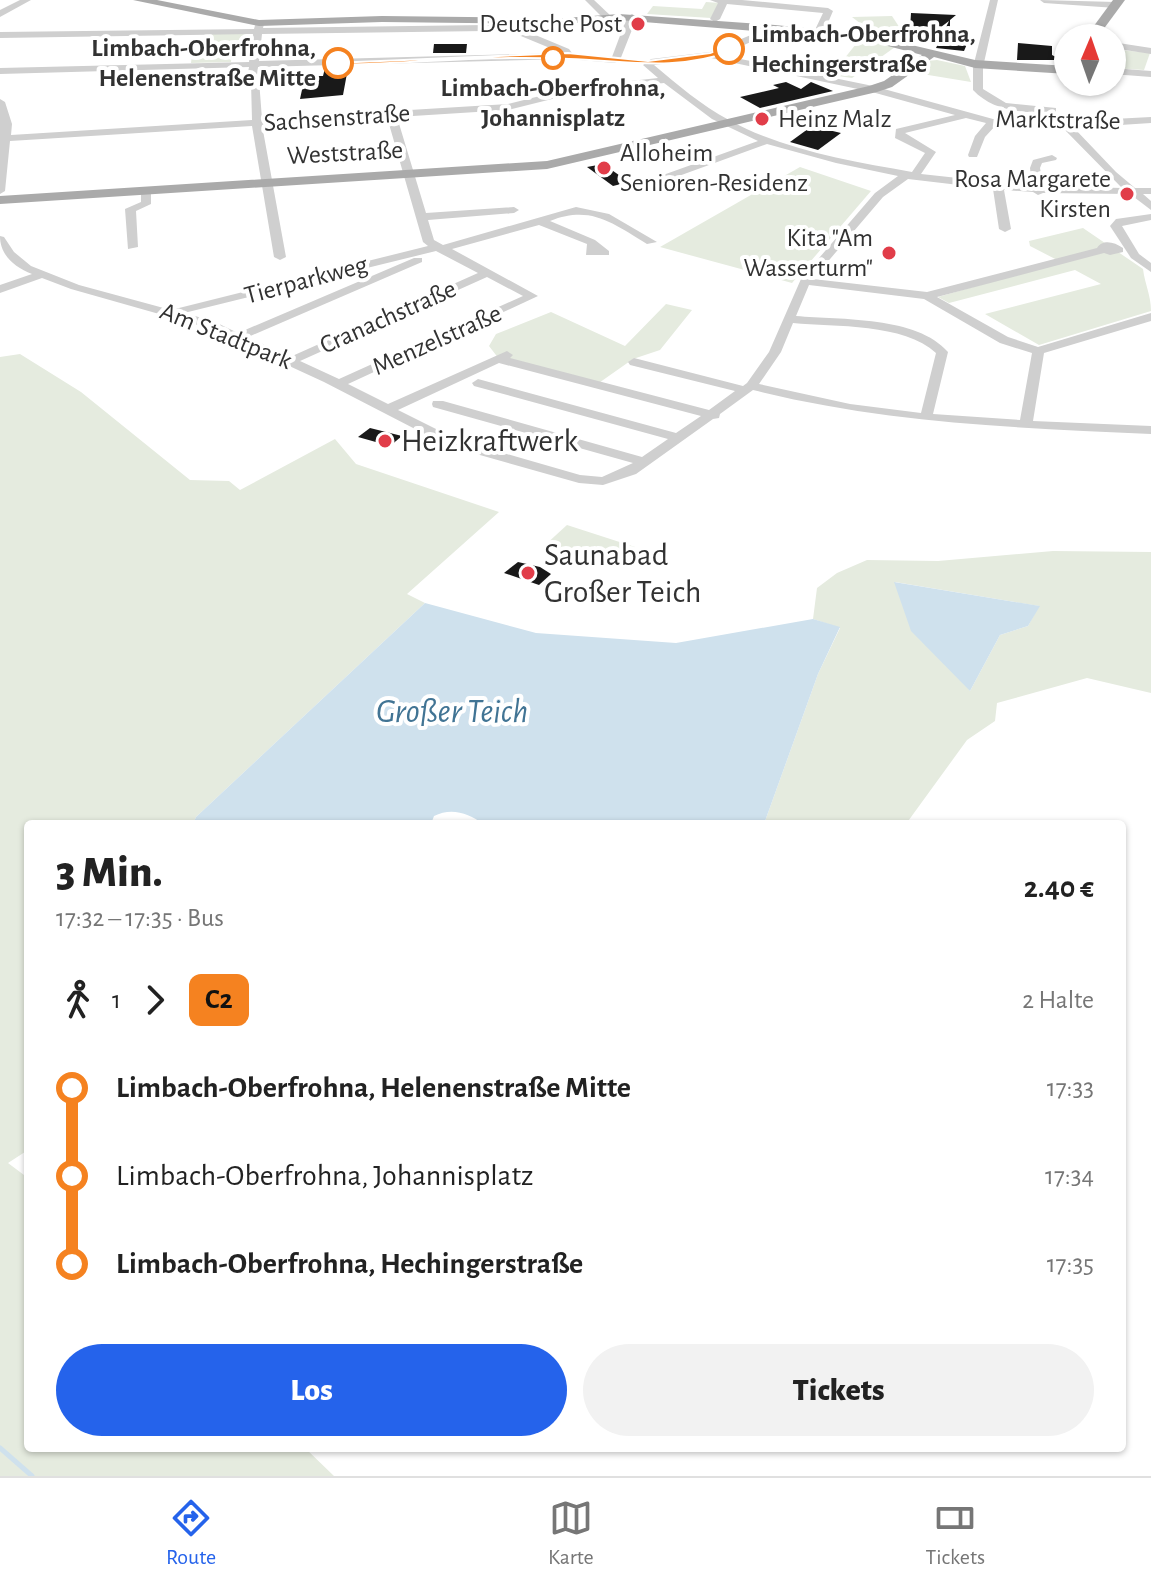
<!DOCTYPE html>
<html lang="de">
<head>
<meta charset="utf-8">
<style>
  :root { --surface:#fff; --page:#f2f2f2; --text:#222; --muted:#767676; --line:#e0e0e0; --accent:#2563eb }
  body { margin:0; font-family:"Alegreya Sans",sans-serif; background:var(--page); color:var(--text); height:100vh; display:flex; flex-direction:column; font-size:30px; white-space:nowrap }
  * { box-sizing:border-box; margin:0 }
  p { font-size:26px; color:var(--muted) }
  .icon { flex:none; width:44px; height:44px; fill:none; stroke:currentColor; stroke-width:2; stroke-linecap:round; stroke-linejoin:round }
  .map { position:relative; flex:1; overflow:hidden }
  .side { position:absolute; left:24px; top:820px; width:1102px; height:632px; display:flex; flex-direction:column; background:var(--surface); border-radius:8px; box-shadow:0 2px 6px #0004 }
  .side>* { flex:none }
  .badge { padding:0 16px; border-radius:12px; font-size:28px; line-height:52px }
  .needle { width:52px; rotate:2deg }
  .tools { position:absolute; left:1054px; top:24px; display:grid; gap:16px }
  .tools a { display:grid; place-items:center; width:72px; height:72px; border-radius:50%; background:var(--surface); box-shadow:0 2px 6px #0004; font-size:40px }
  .map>.badge { position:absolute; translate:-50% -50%; box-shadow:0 0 0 4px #fff }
  .legs { display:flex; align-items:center; gap:12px; height:88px; padding:0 32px; font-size:26px }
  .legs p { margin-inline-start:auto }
  .overview { display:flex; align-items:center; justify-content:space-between; height:136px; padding:0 32px }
  h1 { font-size:44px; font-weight:800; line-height:60px }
  .primary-button { display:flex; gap:16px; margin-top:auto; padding:16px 32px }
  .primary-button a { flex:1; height:92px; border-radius:48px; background:var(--accent); color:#fff; font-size:32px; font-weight:800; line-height:92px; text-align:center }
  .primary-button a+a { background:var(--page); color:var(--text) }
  ul { padding:0 32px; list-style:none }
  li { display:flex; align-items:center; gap:28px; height:88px; font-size:30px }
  li i { display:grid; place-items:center; width:12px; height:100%; margin:0 10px; background:currentColor }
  li i::after { content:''; width:20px; height:20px; margin:-10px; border:6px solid; border-radius:50%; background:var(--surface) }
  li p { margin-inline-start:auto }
  li:first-child i { background:linear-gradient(#0000 50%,currentColor 0) }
  li:last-child i { background:linear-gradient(currentColor 50%,#0000 0) }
  .dock { display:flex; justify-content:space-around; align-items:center; height:112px; border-top:2px solid var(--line); background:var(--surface); font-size:22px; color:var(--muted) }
  .dock a { display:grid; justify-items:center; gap:4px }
  .dock .active { color:var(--accent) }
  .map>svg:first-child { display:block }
  .green { fill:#e5ebdf; fill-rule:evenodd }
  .water { fill:#cfe1ed }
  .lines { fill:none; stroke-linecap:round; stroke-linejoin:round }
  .stream { stroke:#cfe1ed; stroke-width:5 }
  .building { fill:#191919 }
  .minor { fill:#cfcfcf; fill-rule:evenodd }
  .major { fill:#aaa; fill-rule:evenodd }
  .line-1 { fill:#f58220; stroke:#fff; stroke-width:2 }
  .poi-dot { fill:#e13d49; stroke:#fff; stroke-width:3 }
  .stop-1-dot { fill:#fff; stroke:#f58220; stroke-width:4 }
  .labels { text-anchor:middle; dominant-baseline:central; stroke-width:8; stroke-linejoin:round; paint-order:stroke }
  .far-poi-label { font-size:26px; fill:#323232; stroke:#fff; text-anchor:end }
  .far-stop-label { font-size:26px; font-weight:bold; fill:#323232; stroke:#fff; text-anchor:start }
  .far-street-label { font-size:26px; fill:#323232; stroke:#fff }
  .poi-label { font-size:32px; fill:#323232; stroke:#fff; text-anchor:start }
  .water-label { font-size:34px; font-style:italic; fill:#417494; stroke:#fff }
</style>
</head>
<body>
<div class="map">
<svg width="1151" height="1476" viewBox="0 0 1151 1476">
  <rect width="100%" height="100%" fill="#fff"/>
  <g class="green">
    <path d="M706,2L720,3L711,18L647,14L653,6L702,9Z"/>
    <path d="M892,16L909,42L878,37L852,17Z"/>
    <path d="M243,33L248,36L247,50L232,51L231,62L191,63L193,47L206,46L208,34Z"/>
    <path d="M860,39L895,47L852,78L810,72L840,64Z"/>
    <path d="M1112,49L1150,53L1144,70L1112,68Z"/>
    <path d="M937,60L965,66L971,82L910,72L927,61Z"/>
    <path d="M800,167L871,191L792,283L660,247Z"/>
    <path d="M1083,228L1143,269C1145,285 1151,295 1151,311L1039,345L985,314L1101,284L1075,270L949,303L938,297L1061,262L1030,246L1029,241Z"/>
    <path d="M666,304L692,310L660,350L633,359L596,385L499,359L489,346L496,334L551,312L625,346Z"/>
    <path d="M20,354L81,392L190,480L229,481L240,490L335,439L356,464L499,512L407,594L425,603L196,817L193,824H28V1150L8,1163L28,1178V1448H305L334,1476H0V357Z"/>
    <path d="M567,525L635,547L610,568L544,546Z"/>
    <path d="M1053,551L1151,552V693L1087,678L997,703L995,721L967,740L906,824H764L818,674L840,628L813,619L817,588L837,573L867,560L938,561ZM895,582L1039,606L1028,626L1000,635L970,691Z"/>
  </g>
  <g class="water">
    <path d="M894,582L1040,606L1028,626L1000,635L970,691L911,631Z"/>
    <path d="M425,603L536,633L676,643L813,619L840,627L818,674L764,824H483C469,813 451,807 434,816L431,824H193L196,817Z"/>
  </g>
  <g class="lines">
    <path class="stream" d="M0,1448L32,1476"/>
  </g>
  <g class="building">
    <path d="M911,13L956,15L950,20V35L970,37L964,51L936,48L949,21L937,30L910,29Z"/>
    <path d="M1018,43L1052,46V55L1062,60H1017Z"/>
    <path d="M434,44H467L466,53H433Z"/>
    <path d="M325,68H348L343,95L300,99L305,76H323Z"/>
    <path d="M786,82L801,89L811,82L833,91L760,108L740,97L779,88L773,85Z"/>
    <path d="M812,126L841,133L818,150L790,142Z"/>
    <path d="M603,164L629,182L613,186L587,167Z"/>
    <path d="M370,428L402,436L390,446L358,437Z"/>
    <path d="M518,562L540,567L551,574L539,585L504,573Z"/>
  </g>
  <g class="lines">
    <g class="minor">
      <path d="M20,0H31L0,17V10Z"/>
      <path d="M585,0H594L612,17L604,19Z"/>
      <path d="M710,0H742L828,8L833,11L824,32L819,35L814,32L823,13L727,4L720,19L715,22L710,19L718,3Z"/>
      <path d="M990,0H998L983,67V89L1006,103L1056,108V122L1151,117V123L1074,128L1116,172L1135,188H1151V194H1143L1151,201V210L1130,194L1043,193L1038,195L1033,192L1004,190L1011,229L1005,232L999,229L993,189L908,179L883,197L813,279L927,292L1097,248C1103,239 1114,242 1123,248V252L1110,255L1104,253L937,297L1008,337L1038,347L1151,313V321L1044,353L1033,421L1151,426V434C1017,428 884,423 753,390L720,414L719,418L713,419L636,474L603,485L579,483L448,446L324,382L205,327L71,289L42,278L0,293V285L32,274C14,267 0,255 0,236L4,237L14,252L31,266L79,285L171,310L428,246L423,242L387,117L262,125L286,257L280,260L274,257L252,126L10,141L5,191L0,194V99L5,102L12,124L11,135L252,120L251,82L247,78L249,67L0,74V68L249,62L253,34L0,38V32L254,29L256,22L259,21L264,24L263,28L486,25L521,29L569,49L572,53L612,57L627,17L632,14L637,17L620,60L615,63L568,59L258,67L262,119L508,104L576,87L658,78L643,65L651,59L710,52L775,25L780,28L778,30L721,55L873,86L993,119L1046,121L1047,113C1020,112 993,111 973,90V67ZM486,31L516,34L562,53L259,61L262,34ZM711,58L872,92L955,115L896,129L895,138L925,153L912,172C850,161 783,150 729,120C701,105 678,85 654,65ZM664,83L712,119L758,141L624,189V193H632L767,144L836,163L898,176L875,193L801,279L769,352L747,383L743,386L634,358L628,362L630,365L735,391L709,410L510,358L513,355L507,351L388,404L348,384L538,296L452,249L539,225L587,244L586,255H609V251L595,240L550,221C591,205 612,223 647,244L657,242L609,214L576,207L443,245L434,240L428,220L514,213L519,210L514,207L426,213L397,117L508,110L576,93ZM966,118L986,123L975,136L968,155L969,157H977L985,137L996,125L1063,128L1122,188L1043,186L1040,168L1042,163L1056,160L1057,158L1052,155L1033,160L1030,168L1032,186L921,174L936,152L905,133ZM436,251L478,273L290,357L248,337L422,262V258H414L238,333L213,321L184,313ZM487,277L523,296L339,379L300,361ZM809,285L924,299L1000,343L1032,353L1020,420L933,414L948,352C917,316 841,320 796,316ZM793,323C835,327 904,323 936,353L921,413L850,404L759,384L781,352ZM499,363L701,416L676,433L478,379L472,383L474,386L668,439L642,457L443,401H433L432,404L433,407L633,463L602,477L580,475L458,440L398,410Z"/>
      <path d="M1040,0L1116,2L1120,5L1116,8L1044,3Z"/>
      <path d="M1112,42L1151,48V54L1112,48Z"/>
      <path d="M1112,68L1151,71V77L1112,74Z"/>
      <path d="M146,187L151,190V204L136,211L138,247L128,249L125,209L141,202V190Z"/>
      <path d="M1151,214V220L1122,226L1139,254L1151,263V272L1131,258L1110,226L1116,219Z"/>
    </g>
    <g class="major">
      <path d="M133,0H157L259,20L382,16L564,18L619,14L775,25L865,34L975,60L1068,66V74L975,68L934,57L892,87L877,92L547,169L0,204V196L547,161L869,86L884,81L922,55L865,40L619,20L564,24L382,22L259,26Z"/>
      <path d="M1113,0H1125L1097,38H1085Z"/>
    </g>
  </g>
  <path class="line-1" d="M729,46L732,51C674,72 628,61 569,59C493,55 414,63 338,65L333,63L568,53L648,61L710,53Z"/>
  <g class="poi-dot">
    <circle cx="638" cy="24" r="8"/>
    <circle cx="762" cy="119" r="8"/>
    <circle cx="604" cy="168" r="8"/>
    <circle cx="1127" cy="194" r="8"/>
    <circle cx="889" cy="253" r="8"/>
    <circle cx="385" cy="441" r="8"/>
    <circle cx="528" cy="573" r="8"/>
  </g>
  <g class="stop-1-dot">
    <circle cx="729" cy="49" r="14"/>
    <circle cx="553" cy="58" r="10"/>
    <circle cx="338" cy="63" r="14"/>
  </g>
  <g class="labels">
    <g class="far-poi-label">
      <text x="622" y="24">Deutsche Post</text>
      <text x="778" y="119" text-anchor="start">Heinz Malz</text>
      <text x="620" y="153" text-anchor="start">Alloheim<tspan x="620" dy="30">Senioren-Residenz</tspan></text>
      <text x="1111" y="179">Rosa Margarete<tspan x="1111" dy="30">Kirsten</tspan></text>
      <text x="873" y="238">Kita "Am<tspan x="873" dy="30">Wasserturm"</tspan></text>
    </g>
    <g class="far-stop-label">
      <text x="751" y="34">Limbach-Oberfrohna,<tspan x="751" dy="30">Hechingerstraße</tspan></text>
      <text x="316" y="48" text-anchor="end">Limbach-Oberfrohna,<tspan x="316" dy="30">Helenenstraße Mitte</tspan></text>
      <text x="553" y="88" text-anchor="middle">Limbach-Oberfrohna,<tspan x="553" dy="30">Johannisplatz</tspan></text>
    </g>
    <g class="far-street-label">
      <text transform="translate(337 118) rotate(-4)">Sachsenstraße</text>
      <text transform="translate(1058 120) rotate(1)">Marktstraße</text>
      <text transform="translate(345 153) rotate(-3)">Weststraße</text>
      <text transform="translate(306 280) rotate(-15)">Tierparkweg</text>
      <text transform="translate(388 317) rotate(-24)">Cranachstraße</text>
      <text transform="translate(226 336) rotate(22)">Am Stadtpark</text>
      <text transform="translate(437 340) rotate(-24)">Menzelstraße</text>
    </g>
    <g class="poi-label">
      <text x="401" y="441">Heizkraftwerk</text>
      <text x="544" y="555">Saunabad<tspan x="544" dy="37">Großer Teich</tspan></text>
    </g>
    <g class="water-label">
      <text x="452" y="712">Großer Teich</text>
    </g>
  </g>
</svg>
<div class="tools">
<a><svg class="needle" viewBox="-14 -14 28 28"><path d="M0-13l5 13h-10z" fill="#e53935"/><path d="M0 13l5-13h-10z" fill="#767676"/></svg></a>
</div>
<section class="side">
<div class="overview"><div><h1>3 Min.</h1><p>17:32 – 17:35 · Bus</p></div><b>2.40 €</b></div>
<div class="legs"><svg class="icon" aria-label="walk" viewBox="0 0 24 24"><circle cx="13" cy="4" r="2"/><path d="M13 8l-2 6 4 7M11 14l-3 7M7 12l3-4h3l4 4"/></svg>1<svg class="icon" aria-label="forward" viewBox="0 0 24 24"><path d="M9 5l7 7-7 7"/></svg><b class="badge" style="background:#f58220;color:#111">C2</b><p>2 Halte</p></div>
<ul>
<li><i style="color:#f58220"></i><b>Limbach-Oberfrohna, Helenenstraße Mitte</b><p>17:33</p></li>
<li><i style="color:#f58220"></i><span>Limbach-Oberfrohna, Johannisplatz</span><p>17:34</p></li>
<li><i style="color:#f58220"></i><b>Limbach-Oberfrohna, Hechingerstraße</b><p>17:35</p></li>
</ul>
<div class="primary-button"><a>Los</a><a>Tickets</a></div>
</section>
</div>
<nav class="dock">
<a class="active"><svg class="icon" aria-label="directions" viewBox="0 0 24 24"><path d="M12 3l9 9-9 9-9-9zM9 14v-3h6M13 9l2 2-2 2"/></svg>Route</a>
<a><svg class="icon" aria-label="map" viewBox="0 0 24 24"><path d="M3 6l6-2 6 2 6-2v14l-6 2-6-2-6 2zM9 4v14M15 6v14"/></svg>Karte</a>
<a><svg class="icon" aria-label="tickets" viewBox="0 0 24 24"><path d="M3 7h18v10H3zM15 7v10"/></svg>Tickets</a>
</nav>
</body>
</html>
